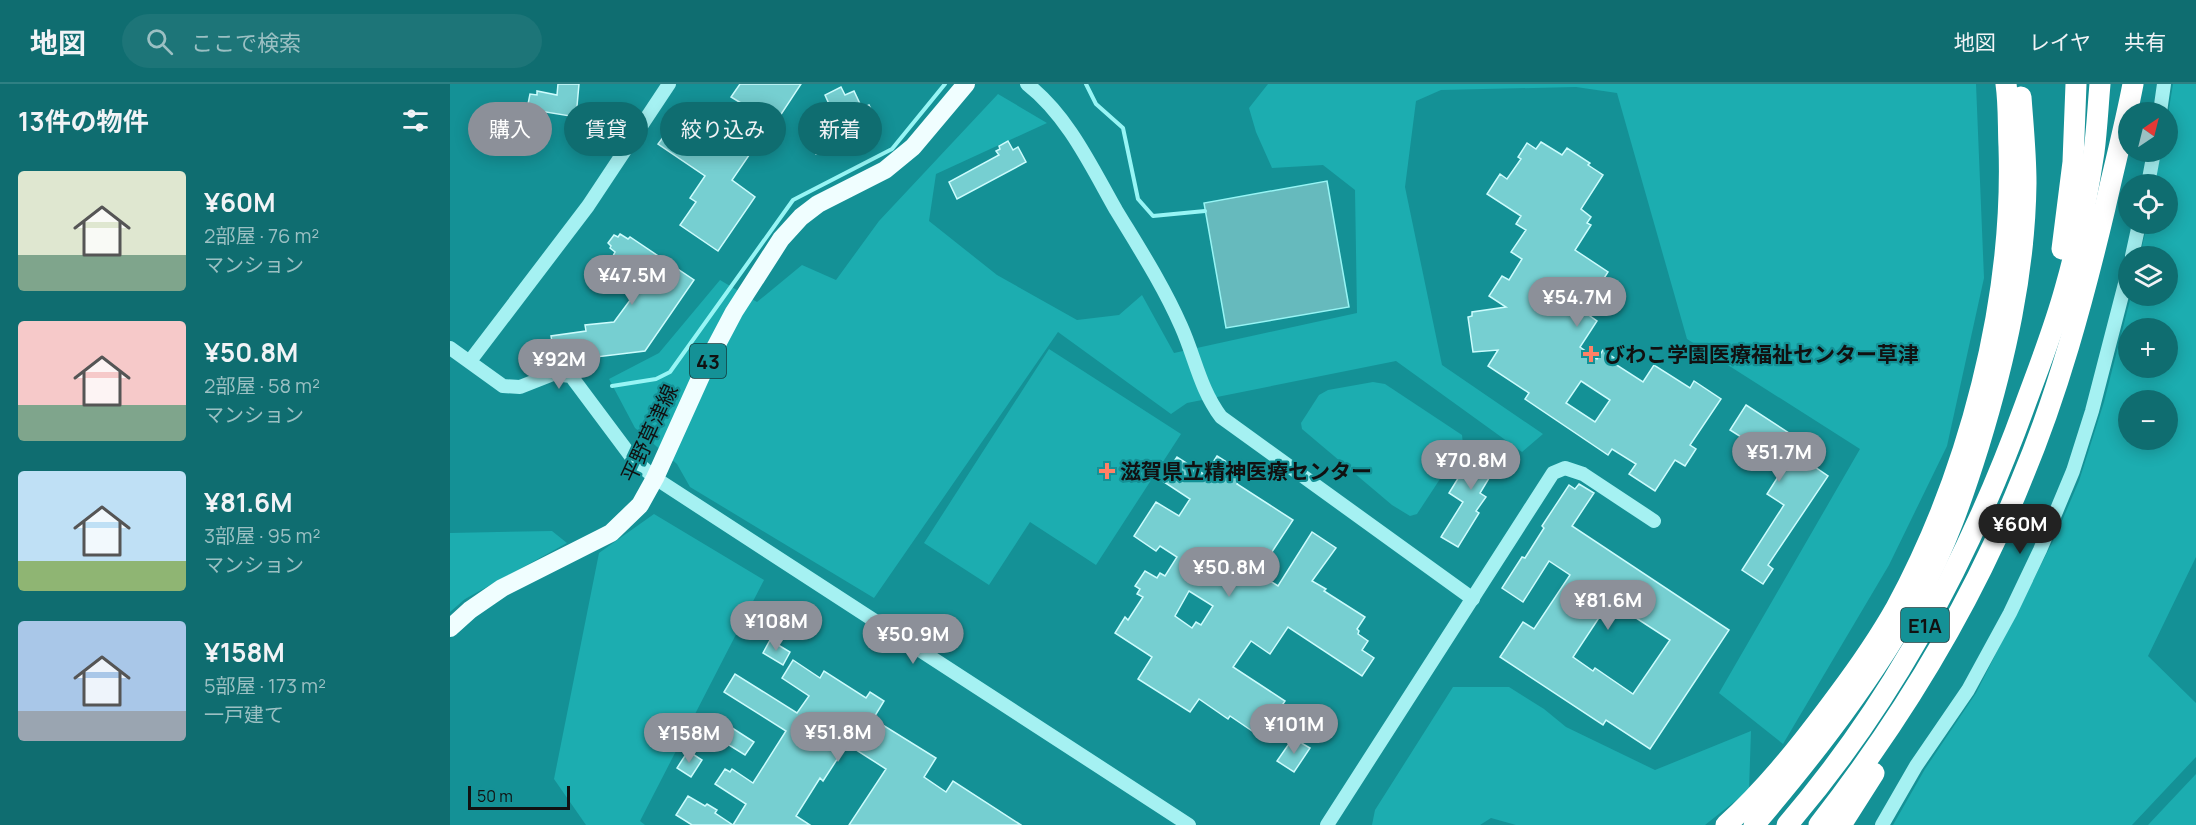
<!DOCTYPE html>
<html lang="ja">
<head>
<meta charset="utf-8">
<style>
  :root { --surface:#0f6d70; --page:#1d7578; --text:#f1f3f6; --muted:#9bc0c3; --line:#2f8083; --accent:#8c9099 }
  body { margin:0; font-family:Manrope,"Noto Sans JP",sans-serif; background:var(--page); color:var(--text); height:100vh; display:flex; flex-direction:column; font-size:22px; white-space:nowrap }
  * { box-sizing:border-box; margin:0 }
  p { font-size:20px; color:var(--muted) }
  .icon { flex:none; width:33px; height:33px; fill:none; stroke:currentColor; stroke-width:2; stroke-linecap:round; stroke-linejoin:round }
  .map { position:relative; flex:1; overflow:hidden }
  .sheet { display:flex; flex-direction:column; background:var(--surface); width:450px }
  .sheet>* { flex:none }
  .hud { position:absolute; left:18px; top:18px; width:570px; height:54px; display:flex; gap:12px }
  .needle { width:39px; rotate:35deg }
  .fabs { position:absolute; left:1668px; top:18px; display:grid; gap:12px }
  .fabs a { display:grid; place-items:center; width:60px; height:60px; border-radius:50%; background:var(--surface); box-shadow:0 3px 15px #0003; font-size:30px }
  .scale { position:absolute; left:18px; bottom:15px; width:102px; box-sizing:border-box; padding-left:6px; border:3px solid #111; border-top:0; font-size:16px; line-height:21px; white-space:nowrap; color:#111; -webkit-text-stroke:4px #149196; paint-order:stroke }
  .price { position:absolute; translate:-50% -51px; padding:0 14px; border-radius:21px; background:var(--accent); color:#fff; font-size:20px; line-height:39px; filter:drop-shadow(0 2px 3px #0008) }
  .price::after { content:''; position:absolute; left:50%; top:36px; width:18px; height:14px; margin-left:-9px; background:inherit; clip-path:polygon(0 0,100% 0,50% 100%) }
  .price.current { background:#222; color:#fff }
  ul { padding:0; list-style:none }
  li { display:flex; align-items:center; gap:18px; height:150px; padding:0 18px }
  li span { display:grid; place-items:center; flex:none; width:168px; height:120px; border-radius:6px; color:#555 }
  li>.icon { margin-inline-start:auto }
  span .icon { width:72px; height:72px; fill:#fffc; stroke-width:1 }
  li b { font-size:26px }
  h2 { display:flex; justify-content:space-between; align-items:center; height:72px; padding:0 18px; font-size:26px }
  .chip { padding:0 21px; border-radius:27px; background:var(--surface); box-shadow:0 3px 15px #0003; font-size:21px; line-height:54px }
  .chip.current { background:var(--accent); color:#fff }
  header { display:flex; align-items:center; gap:36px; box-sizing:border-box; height:84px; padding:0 30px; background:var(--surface); border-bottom:2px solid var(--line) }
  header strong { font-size:28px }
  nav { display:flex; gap:33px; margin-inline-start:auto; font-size:21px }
  .search { width:420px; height:54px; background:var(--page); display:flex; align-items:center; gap:15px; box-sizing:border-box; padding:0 21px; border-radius:33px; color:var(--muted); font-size:22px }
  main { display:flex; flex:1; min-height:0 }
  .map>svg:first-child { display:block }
  .green { fill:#1cadb0; fill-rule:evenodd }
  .water { fill:#66babd; stroke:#97f5f5; stroke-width:1.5 }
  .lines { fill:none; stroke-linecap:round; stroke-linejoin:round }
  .stream { stroke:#97f5f5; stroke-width:4 }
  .building { fill:#76cfd1; stroke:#ccfcfd; stroke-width:1.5; fill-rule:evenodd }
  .minor { stroke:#a5f1f2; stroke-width:14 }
  .major { stroke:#f0feff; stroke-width:18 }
  .highway { stroke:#fff; stroke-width:21 }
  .poi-dot { fill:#ff8166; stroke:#149196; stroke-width:2 }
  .labels { text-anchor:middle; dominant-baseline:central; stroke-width:4.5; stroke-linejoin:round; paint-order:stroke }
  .shield { fill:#149196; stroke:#123739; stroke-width:1.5 }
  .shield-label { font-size:20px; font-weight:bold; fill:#111 }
  .poi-label { font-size:21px; font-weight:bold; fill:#111; stroke:#149196; text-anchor:start }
  .street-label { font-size:21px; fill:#111; stroke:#149196 }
</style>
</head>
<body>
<header>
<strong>地図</strong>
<div class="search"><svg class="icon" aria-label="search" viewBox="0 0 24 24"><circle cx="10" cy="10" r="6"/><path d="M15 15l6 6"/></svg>ここで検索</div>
<nav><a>地図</a><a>レイヤ</a><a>共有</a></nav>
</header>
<main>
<section class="sheet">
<h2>13件の物件<svg class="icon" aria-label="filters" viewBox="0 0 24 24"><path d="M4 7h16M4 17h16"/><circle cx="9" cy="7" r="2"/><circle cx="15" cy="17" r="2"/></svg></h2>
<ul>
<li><span style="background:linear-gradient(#dfe7d0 70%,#7fa58c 0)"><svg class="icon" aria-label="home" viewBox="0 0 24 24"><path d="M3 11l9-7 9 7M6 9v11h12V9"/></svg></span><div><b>¥60M</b><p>2部屋 · 76 m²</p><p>マンション</p></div></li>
<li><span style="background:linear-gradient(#f6c9c9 70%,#7fa58c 0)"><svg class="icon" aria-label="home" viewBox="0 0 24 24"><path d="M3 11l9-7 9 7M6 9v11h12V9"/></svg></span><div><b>¥50.8M</b><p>2部屋 · 58 m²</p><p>マンション</p></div></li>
<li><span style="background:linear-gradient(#bfe0f5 75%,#8fb573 0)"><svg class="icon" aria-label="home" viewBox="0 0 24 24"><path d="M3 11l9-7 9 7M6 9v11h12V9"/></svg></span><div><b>¥81.6M</b><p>3部屋 · 95 m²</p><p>マンション</p></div></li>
<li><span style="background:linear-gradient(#a9c7e8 75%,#9aa5b1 0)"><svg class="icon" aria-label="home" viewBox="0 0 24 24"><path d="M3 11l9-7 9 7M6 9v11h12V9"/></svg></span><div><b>¥158M</b><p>5部屋 · 173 m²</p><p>一戸建て</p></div></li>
</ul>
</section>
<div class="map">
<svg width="1746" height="741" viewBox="0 0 1746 741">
  <rect width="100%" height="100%" fill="#149196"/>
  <g class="green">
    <path d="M818,0H1526L1534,194L1497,362L1439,481L1333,660L1269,609L1410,365L1237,255L1167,9L1126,3L991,6L966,17L955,103L992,281L1093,350L1072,368L946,277L737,319L721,330L608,248L424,514L240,403L227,380L185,344L159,295L209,269L270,196L307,218L352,181L386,196L429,137L548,10L597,39L486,90L479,137L547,191L627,236L669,231L692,211L724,269L907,229L905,106L873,81L822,84L806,48L799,24Z"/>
    <path d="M1723,0H1746V473L1698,572L1746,619V673L1682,741H1443L1475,685L1526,609L1606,451L1629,397L1654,318L1681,212H1718V172H1690L1697,140H1718V100H1704L1711,68H1718V31ZM1678,244H1718V284H1678ZM1678,316H1718V356H1678Z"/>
    <path d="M599,265L731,350L646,481L580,438L539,501L474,459Z"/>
    <path d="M923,298L935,300L1012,351L1013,360L967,430L960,432L942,421L852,345L851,339L869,311L878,306Z"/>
    <path d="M204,430L314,496L190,737L195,741H136L104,695L149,469Z"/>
    <path d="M102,447L117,459L15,515L0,528V449Z"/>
    <path d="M1003,603H1059L1094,625L1116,643L1205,686L1301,647L1299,706L1255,741H1066L1041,734L1030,741H922L925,726Z"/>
    <path d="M1746,690V741H1698Z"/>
  </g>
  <path class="water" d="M877,97L899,223L776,244L754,119Z"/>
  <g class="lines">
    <g class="stream">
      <path d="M636,0L646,20L673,44L688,115L703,132L755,127"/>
      <path d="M162,302L206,295L220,288L343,116L442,65L495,0"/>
    </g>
  </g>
  <g class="building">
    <path d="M108,0H129L126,33L77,25L80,10L87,11V7L107,11Z"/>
    <path d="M290,0H351L324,41L321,39L282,96L305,113L268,167L230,141L246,118L240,114L255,92L208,60L217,48L224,52L245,21L280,45L296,22L281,13Z"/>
    <path d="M391,3L395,11L404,7L412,24L419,21L426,36L421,44L366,70L359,54L374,48L372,43L381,39L377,32L383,29L375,11Z"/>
    <path d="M558,57L563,66L568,63L576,78L507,115L499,98L549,71L546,67L550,65L549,62Z"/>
    <path d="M1091,58L1112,71L1117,64L1140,79L1138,81L1153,91L1131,125L1141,133L1137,139L1141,141L1125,166L1158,188L1133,227L1147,237L1130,263L1147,275L1153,266L1167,276L1165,280L1193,298L1204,281L1240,304L1244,297L1271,315L1240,361L1246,365L1235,382L1225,376L1205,407L1179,390L1186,380L1162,365L1158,371L1075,315L1079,309L1038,282L1048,266L1023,268L1018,233L1022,232V228L1056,223L1039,212L1052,192L1059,196L1072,175L1061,168L1076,146L1066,140L1071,132L1037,110L1050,90L1057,95L1071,75L1068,73L1077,59L1086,65ZM1131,297L1160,316L1145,338L1116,319Z"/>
    <path d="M170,150L178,155L180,153L244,196L195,267L138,274V271H129V265L104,269L101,252L136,247L135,241L164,238L195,196L162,174L165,168L160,164L161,162L158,159L164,151L168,153Z"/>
    <path d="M1296,321L1359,362L1352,374L1378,392L1318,481L1323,485L1313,500L1292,486L1334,421L1317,410L1331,388L1301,371L1307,363L1280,346Z"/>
    <path d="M1031,357L1053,371L1030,409L1036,413L1026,427L1029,429L1008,463L991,453L1013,418L999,409Z"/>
    <path d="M767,372L794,389L787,400L843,436L808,489L828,502L862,448L886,464L862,497L876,505L874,507L915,533L907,545L909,547L908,550L918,557L912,566L924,574L912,592L838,543L820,570L801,557L783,583L835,617L811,653L780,632L778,635L749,615L740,628L688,595L702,573L665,549L675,533L678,536L693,513L687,510L690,505L685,502L695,487L707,494L710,489L715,492L727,473L710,462L706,467L684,452L706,418L729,432L740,415L711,396L727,373L755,391ZM739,507L763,522L751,541L746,538L742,544L725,532Z"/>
    <path d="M1129,400L1144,409L1122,442L1279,546L1200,665L1156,636L1153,641L1050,573L1073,538L1084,545L1120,491L1099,477L1073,518L1052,504L1072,473L1075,474L1094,444L1092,442L1119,401L1125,405ZM1160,517L1220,556L1183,610L1145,584L1143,587L1123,573Z"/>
    <path d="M320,556L340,568L333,581L313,569Z"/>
    <path d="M343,576L370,594L374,587L416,614L420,608L434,617L423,635L486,674L474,693L496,708L503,697L571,741H399L436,685L397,660L373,697L370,694L346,732L360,741H242L226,731L238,712L255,722L257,720L267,726L265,729L283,741L296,720L265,700L275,685L280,688L282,685L303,699L336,647L274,608L285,590L347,629L359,612L332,594Z"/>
    <path d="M262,631L304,658L295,671L253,645Z"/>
    <path d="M843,654L860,664L844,688L827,677Z"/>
    <path d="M238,667L252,676L241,693L227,684Z"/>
  </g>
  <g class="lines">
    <g class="minor">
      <path d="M577,0C618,32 641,82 666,126C689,164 713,201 731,242C745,273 750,305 771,333L1023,515"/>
      <path d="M1710,28L1714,0"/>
      <path d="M1698,100L1704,68"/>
      <path d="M1682,172L1689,140"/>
      <path d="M0,264L53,302L70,303L103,290L121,292L183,375L205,394L739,741"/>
      <path d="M20,277L138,122L219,0"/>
      <path d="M877,741L1103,389L1115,384L1133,390L1204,437"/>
      <path d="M1432,741L1466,682L1518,606L1560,529L1590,466L1623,387L1642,327L1678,188"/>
    </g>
    <path class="major" d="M0,544L20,526L52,504L161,449L190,421L205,394L256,281L284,228L331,155L351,133L368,120L435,86L463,63L516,0"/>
    <g class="highway">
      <path d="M1612,165L1623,78L1626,0"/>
      <path d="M1276,741C1319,702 1354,657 1388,611C1409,583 1429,554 1446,524C1519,389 1564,217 1559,63C1558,42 1559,21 1556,0"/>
      <path d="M1304,741C1366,668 1425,592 1470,509C1496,462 1513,412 1529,361C1555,276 1575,188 1576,99C1576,70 1573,41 1571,13"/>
      <path d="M1337,741C1443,618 1520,473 1575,321C1589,283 1604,245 1615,205C1628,160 1637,114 1644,68C1647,45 1648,22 1650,0"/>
      <path d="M1369,741C1450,637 1522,519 1571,397C1608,309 1633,217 1655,124C1664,83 1675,42 1683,0"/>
      <path d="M1391,741L1424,689"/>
    </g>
  </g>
  <g class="poi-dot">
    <path d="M1138 261h6v6h6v6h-6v6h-6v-6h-6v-6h6z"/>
    <path d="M654 378h6v6h6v6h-6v6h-6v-6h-6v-6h6z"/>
  </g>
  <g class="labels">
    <g class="shield">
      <rect x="240" y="260" width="36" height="34" rx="4.5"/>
      <rect x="1451" y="524" width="48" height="34" rx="4.5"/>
    </g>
    <g class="shield-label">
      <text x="258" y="277">43</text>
      <text x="1475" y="541">E1A</text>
    </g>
    <g class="poi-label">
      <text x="1154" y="270">びわこ学園医療福祉センター草津</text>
      <text x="670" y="387">滋賀県立精神医療センター</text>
    </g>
    <g class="street-label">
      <text transform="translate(199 349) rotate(-65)">平野草津線</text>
    </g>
  </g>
</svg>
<div class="fabs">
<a><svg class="needle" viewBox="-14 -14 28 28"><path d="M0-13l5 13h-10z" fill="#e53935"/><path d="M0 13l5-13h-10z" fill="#9bc0c3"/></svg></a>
<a><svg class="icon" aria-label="locate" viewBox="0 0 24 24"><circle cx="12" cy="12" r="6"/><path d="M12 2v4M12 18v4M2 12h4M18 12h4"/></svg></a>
<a><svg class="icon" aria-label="layers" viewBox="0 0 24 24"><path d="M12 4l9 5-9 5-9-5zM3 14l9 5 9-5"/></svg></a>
<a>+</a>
<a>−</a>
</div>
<div class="scale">50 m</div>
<b class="price" style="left:182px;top:222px">¥47.5M</b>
<b class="price" style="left:1127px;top:244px">¥54.7M</b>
<b class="price" style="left:109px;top:306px">¥92M</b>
<b class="price" style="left:1329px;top:399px">¥51.7M</b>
<b class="price" style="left:1021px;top:407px">¥70.8M</b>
<b class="price current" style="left:1570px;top:471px">¥60M</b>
<b class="price" style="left:779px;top:514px">¥50.8M</b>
<b class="price" style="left:1158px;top:547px">¥81.6M</b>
<b class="price" style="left:326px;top:568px">¥108M</b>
<b class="price" style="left:463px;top:581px">¥50.9M</b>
<b class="price" style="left:844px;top:671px">¥101M</b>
<b class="price" style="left:388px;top:679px">¥51.8M</b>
<b class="price" style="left:239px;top:680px">¥158M</b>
<div class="hud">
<a class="chip current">購入</a>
<a class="chip">賃貸</a>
<a class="chip">絞り込み</a>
<a class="chip">新着</a>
</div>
</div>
</main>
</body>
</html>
